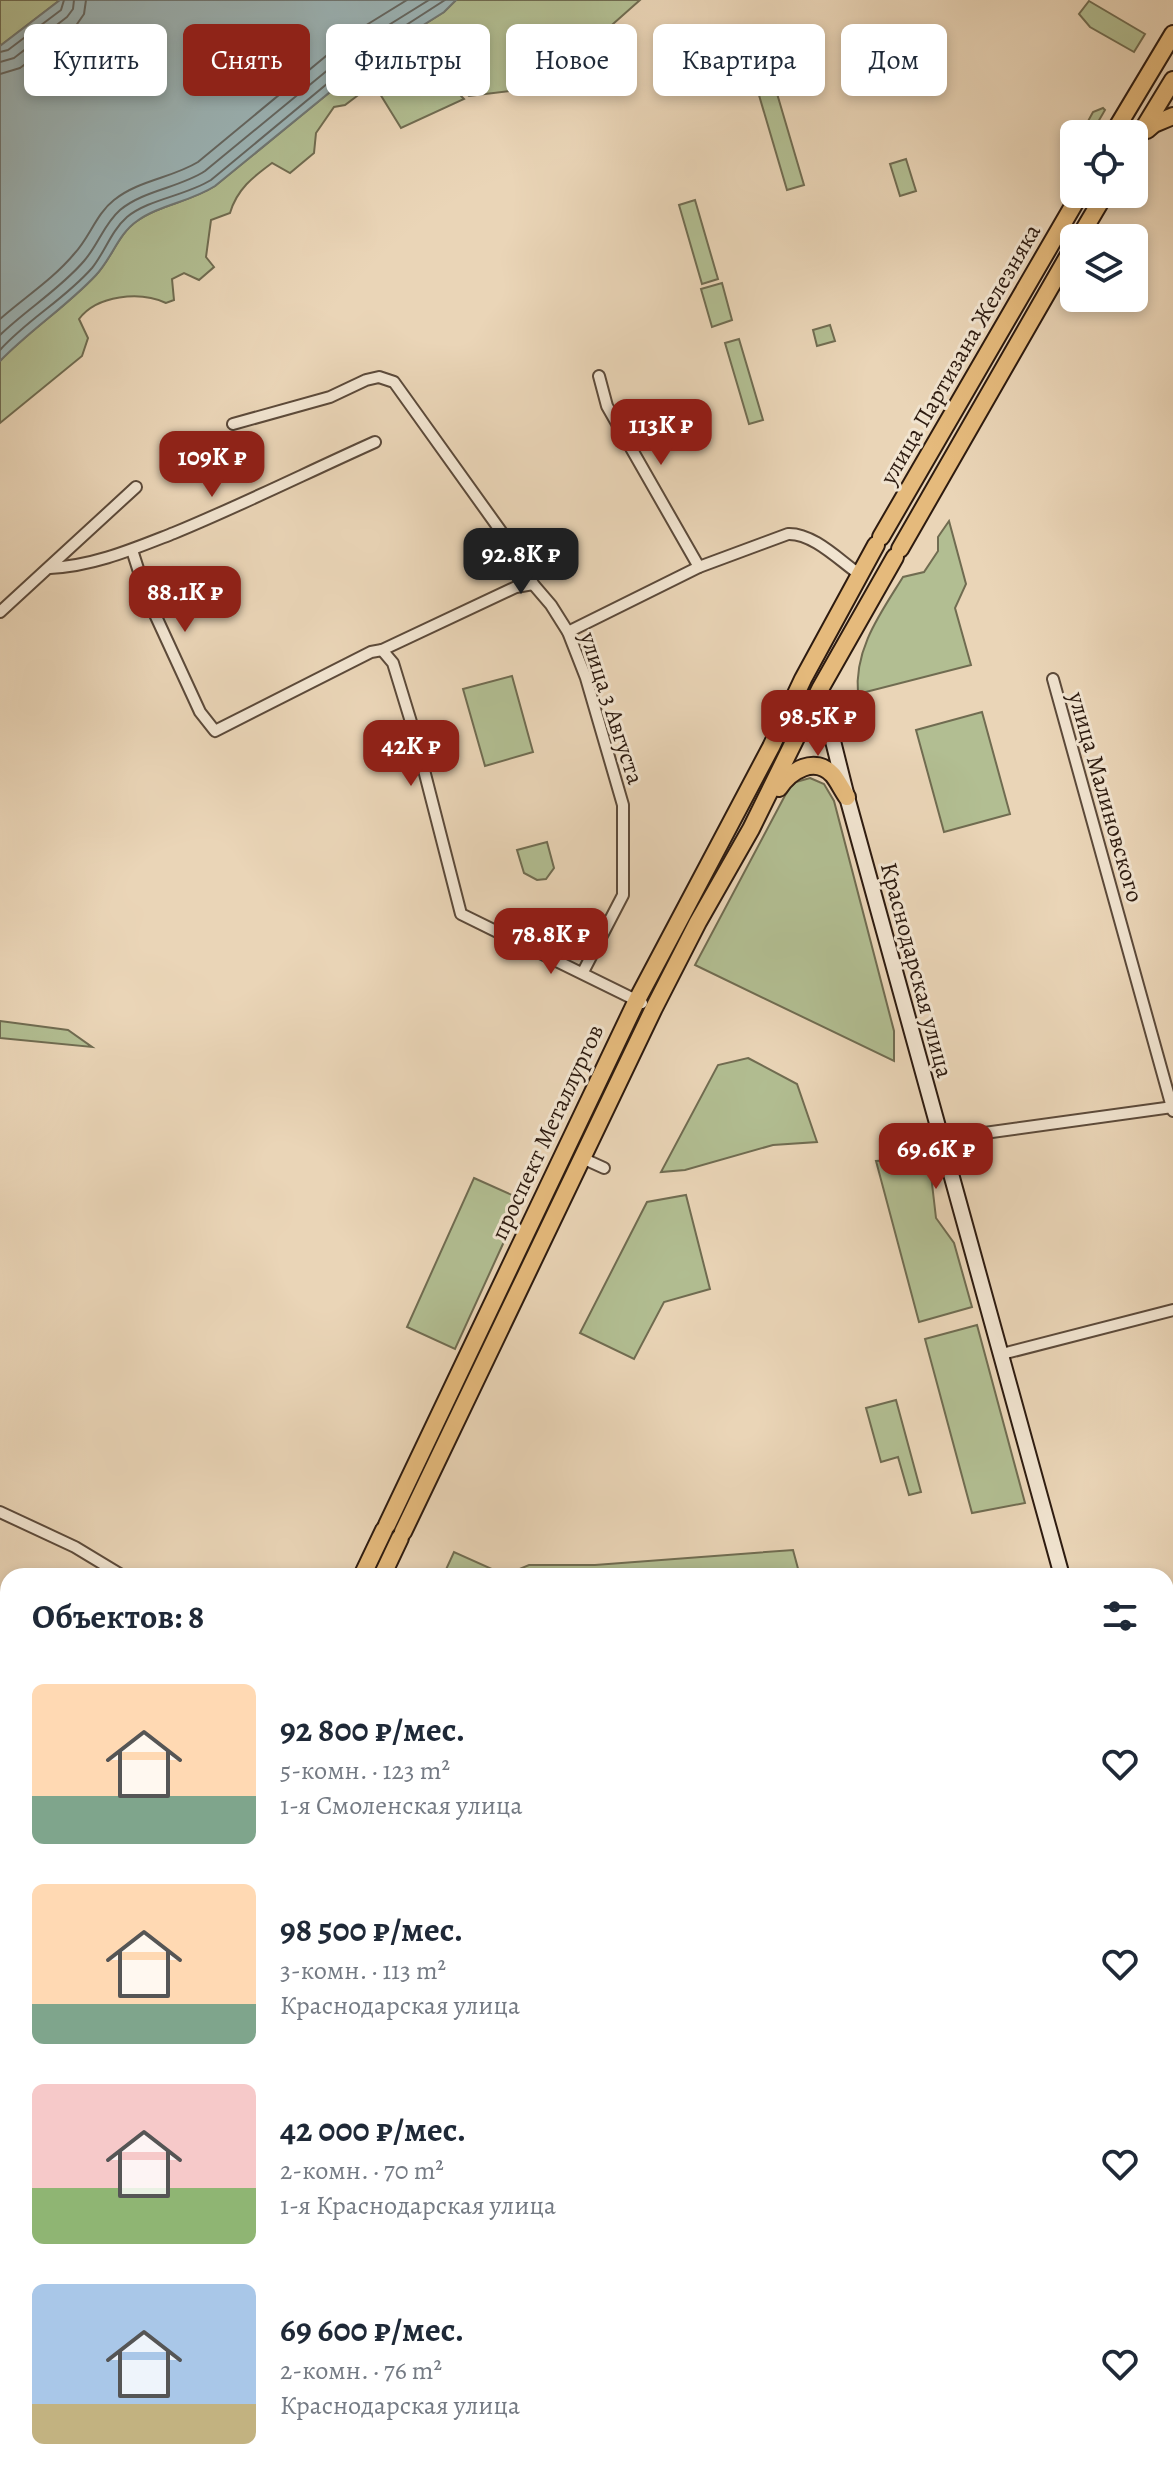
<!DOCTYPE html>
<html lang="ru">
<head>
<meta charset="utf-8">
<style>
  :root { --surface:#fff; --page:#f2f2f3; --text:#1f2937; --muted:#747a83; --accent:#8f2418 }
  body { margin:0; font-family:Alegreya,serif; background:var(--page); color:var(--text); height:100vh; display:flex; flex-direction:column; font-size:30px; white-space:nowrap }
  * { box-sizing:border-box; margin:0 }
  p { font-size:26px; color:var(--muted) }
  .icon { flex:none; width:44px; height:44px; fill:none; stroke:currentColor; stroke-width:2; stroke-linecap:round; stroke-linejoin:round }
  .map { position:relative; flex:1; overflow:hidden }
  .panel { position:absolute; left:0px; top:1568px; width:1174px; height:912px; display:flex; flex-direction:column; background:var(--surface); border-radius:24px 24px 0 0; box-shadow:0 4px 12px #0003 }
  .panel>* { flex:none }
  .top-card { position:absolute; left:24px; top:24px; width:1126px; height:72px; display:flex; gap:16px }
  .tools { position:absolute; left:1060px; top:120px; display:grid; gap:16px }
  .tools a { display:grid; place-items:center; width:88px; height:88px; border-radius:12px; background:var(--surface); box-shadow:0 4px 12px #0003; font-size:40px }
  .price { position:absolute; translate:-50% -68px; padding:0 18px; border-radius:16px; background:var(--accent); color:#fff; font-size:26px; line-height:52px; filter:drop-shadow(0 2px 4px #0008) }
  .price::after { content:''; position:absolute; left:50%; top:48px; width:24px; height:18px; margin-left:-12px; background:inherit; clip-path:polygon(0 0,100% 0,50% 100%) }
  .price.selected { background:#222; color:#fff }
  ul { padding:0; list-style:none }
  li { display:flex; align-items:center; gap:24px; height:200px; padding:0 32px }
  li span { display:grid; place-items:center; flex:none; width:224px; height:160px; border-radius:12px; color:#555 }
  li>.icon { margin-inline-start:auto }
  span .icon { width:96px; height:96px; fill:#fffc; stroke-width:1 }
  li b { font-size:34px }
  h2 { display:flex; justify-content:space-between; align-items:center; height:96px; padding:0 32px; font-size:34px }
  .chip { padding:0 28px; border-radius:12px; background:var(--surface); box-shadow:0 4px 12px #0003; font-size:28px; line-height:72px }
  .chip.selected { background:var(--accent); color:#fff }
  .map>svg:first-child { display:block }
  .green { fill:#b2be92; stroke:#706c51; stroke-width:2 }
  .water { fill:#9cb6b9; stroke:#707875; stroke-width:2 }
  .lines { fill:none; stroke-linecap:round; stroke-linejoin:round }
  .shore { stroke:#646864; stroke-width:2 }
  .street-casing { stroke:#5c4a3a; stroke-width:14 }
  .secondary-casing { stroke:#2d1b10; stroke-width:18 }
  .primary-casing { stroke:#2d1b10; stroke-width:20 }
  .street { stroke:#f1e4d0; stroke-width:10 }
  .secondary { stroke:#f1e4d0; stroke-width:14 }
  .primary { stroke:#e5ba7c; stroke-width:16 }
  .labels { text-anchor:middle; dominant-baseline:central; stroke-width:6; stroke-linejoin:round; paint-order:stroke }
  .street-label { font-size:24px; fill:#2d1b10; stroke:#f1e4d0 }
</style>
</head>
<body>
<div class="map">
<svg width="1173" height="2480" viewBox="0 0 1173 2480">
  <rect width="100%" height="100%" fill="#ead5b7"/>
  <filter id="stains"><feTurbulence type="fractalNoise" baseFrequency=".0025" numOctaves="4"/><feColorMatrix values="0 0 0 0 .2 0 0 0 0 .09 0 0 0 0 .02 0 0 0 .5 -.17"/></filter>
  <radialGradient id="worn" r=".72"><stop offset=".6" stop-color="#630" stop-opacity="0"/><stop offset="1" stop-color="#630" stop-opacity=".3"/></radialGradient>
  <g class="green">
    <path d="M0,0H60L0,46Z"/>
    <path d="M456,0H640L542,87L469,96L438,72L464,99L401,128L380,94L361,93L345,105L334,107L316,133L314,153L290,173L272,163C253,177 237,189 230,213L211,220L206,257L214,267L199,280L184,273L172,279L174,300L166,303C140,291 97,295 79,319L88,338L82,356L0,423V361C30,330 67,306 96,275C112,258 118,234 137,221C159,205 190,202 215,186L374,56L444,12Z"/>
    <path d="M1089,1L1145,34L1134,52L1090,27L1079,14Z"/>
    <path d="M773,80L804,185L787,190L756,85Z"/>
    <path d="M1103,108L1105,110L1091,134H1081L1093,112Z"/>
    <path d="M906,159L916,191L900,196L890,164Z"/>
    <path d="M695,200L718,279L702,284L679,205Z"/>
    <path d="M722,283L732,320L712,327L701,289Z"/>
    <path d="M830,325L835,341L817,346L813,330Z"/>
    <path d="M739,339L763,420L749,424L725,343Z"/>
    <path d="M645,402L657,443L641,448L623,408Z"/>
    <path d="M949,521L966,584L955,608L971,665L858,694C854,649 880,614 903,577L924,572L938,551V537Z"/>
    <path d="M512,676L533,752L485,766L463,689Z"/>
    <path d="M982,712L1010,814L944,832L916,730Z"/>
    <path d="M810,778L824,784L834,801L894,1031V1061L695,965L789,788L796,782Z"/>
    <path d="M547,842L554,868L546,879L537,880L524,873L517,850Z"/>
    <path d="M0,1021L68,1030L92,1047L0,1038Z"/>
    <path d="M748,1058L797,1084L817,1142L773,1145L685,1170L661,1172L718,1065Z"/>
    <path d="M929,1158L936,1218L954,1243L972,1307L919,1322L876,1161Z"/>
    <path d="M474,1178L523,1200L455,1349L407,1327Z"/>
    <path d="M686,1195L710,1289L664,1302L634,1359L580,1333L647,1202Z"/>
    <path d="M977,1325L1025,1503L972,1513L925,1339Z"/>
    <path d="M896,1400L921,1492L909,1495L898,1457L881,1462L866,1408Z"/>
    <path d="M793,1550L800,1576H443L454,1552L505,1575L529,1565H595Z"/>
    <path d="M1166,2016L1173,2041V2098L1166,2100Z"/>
    <path d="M1166,2147L1173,2172V2300L1166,2302V2273L1171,2271L1166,2252Z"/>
    <path d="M50,2472H110L127,2480H46Z"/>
    <path d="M125,2472H167L163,2480H141Z"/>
  </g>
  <path class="water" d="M60,0H456L444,12L374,56L215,186C190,202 159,205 137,221C118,234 112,258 96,275C67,306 30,330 0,361V46Z"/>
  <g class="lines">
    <g class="shore">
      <path d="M0,52L8,50L61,10L64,0"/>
      <path d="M0,62L14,58L67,17L73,9L74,0"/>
      <path d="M0,74L20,68L75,27L84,14L86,0"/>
      <path d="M0,319C25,297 53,279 74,254C90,237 96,214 114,200C139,180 172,178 198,162L355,32L407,0"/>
      <path d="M0,335C27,309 60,289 84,261C98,245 104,224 120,210C144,190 179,188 205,171L363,41L429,0"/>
      <path d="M0,350C28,319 65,299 92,268C105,252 111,231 127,217C149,199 185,196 211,180L369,49L445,0"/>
    </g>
    <defs>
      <g id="street">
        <path d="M599,376L607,406L699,567"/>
        <path d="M233,424L330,397L366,380L379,377L394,382L523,562L533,584L551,605L568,632L586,678L623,805V895L583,972"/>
        <path d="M132,550L147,597L200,712L215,731L371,652L382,650L516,587L533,584"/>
        <path d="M50,568C94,566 133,549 174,533C242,505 308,472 375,442"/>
        <path d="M0,612L136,487"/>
        <path d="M568,632L699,567L788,534C813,533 839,560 859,574"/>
        <path d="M382,650L393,663L415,735L461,914L642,1003"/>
        <path d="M1053,679L1173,1111"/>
        <path d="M941,1139L1173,1107"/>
        <path d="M582,1158L604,1168"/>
        <path d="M1002,1354L1173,1310"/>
        <path d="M0,1512L75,1547L123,1576"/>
        <path d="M1166,1737L1173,1735"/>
        <path d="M1166,2321L1173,2320"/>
        <path d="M521,2472L538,2480"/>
      </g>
      <g id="secondary">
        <path d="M820,689L847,797L1062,1576"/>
        <path d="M1166,1953L1173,1979"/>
      </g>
      <g id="primary">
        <path d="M1147,130L1154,124L1173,116"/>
        <path d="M1113,134L1173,34"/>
        <path d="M1134,144L1173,80"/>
        <path d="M1079,238L1105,194"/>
        <path d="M881,537L1080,194"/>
        <path d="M900,549L1074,246"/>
        <path d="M779,788C790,771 815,755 833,775C838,781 842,790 847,797"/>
        <path d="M387,1525L637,1000L771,747L803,679L876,545"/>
        <path d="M403,1532L654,1008L698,922L751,829L820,689L895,557"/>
        <path d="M362,1576L384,1530"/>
        <path d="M382,1576L400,1538"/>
        <path d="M0,2321L8,2304"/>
        <path d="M0,2364L8,2348"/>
      </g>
    </defs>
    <use href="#street" class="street-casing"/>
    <use href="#secondary" class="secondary-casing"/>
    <use href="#primary" class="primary-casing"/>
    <use href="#street" class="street"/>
    <use href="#secondary" class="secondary"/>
    <use href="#primary" class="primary"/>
  </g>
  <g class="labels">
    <g class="street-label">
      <text transform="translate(960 354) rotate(-60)">улица Партизана Железняка</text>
      <text transform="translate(612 708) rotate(72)">улица 3 Августа</text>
      <text transform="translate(1106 797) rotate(74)">улица Малиновского</text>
      <text transform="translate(917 970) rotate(75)">Краснодарская улица</text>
      <text transform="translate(547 1132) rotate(-65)">проспект Металлургов</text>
    </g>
  </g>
  <rect width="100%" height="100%" filter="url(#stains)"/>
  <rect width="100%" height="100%" fill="url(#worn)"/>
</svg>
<div class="tools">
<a><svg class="icon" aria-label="locate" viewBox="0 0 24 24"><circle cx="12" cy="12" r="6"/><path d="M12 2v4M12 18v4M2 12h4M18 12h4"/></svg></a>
<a><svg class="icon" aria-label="layers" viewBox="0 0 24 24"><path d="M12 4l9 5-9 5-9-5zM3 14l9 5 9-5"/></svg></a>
</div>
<b class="price" style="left:661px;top:467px">113K ₽</b>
<b class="price" style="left:212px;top:499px">109K ₽</b>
<b class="price selected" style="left:521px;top:596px">92.8K ₽</b>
<b class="price" style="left:185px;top:634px">88.1K ₽</b>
<b class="price" style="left:818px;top:758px">98.5K ₽</b>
<b class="price" style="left:411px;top:788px">42K ₽</b>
<b class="price" style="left:551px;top:976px">78.8K ₽</b>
<b class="price" style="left:936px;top:1191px">69.6K ₽</b>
<div class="top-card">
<a class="chip">Купить</a>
<a class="chip selected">Снять</a>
<a class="chip">Фильтры</a>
<a class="chip">Новое</a>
<a class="chip">Квартира</a>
<a class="chip">Дом</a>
</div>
<section class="panel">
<h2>Объектов: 8<svg class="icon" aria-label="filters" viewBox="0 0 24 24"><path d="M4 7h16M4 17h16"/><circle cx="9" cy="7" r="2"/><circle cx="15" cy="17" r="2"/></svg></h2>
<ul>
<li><span style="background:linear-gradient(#ffd9b3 70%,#7fa58c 0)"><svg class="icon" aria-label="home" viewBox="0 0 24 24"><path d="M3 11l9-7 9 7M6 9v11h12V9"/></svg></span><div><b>92 800 ₽/мес.</b><p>5-комн. · 123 m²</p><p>1-я Смоленская улица</p></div><svg class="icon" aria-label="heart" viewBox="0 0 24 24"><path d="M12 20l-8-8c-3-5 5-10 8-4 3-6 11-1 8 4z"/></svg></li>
<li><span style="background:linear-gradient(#ffd9b3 75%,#7fa58c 0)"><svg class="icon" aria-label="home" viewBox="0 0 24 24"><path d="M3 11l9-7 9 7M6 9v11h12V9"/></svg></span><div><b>98 500 ₽/мес.</b><p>3-комн. · 113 m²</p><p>Краснодарская улица</p></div><svg class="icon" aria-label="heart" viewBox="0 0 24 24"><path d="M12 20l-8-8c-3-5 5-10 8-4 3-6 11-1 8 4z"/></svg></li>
<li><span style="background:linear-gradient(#f6c9c9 65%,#8fb573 0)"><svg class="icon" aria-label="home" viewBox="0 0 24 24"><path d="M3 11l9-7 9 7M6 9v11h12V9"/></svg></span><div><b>42 000 ₽/мес.</b><p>2-комн. · 70 m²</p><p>1-я Краснодарская улица</p></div><svg class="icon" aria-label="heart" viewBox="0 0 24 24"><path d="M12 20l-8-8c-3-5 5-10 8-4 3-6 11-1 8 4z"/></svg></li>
<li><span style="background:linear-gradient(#a9c7e8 75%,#c2b280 0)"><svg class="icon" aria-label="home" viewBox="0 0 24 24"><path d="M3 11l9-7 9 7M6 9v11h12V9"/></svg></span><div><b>69 600 ₽/мес.</b><p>2-комн. · 76 m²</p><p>Краснодарская улица</p></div><svg class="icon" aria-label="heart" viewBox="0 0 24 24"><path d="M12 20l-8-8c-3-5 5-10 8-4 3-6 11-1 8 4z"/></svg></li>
</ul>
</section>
</div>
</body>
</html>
